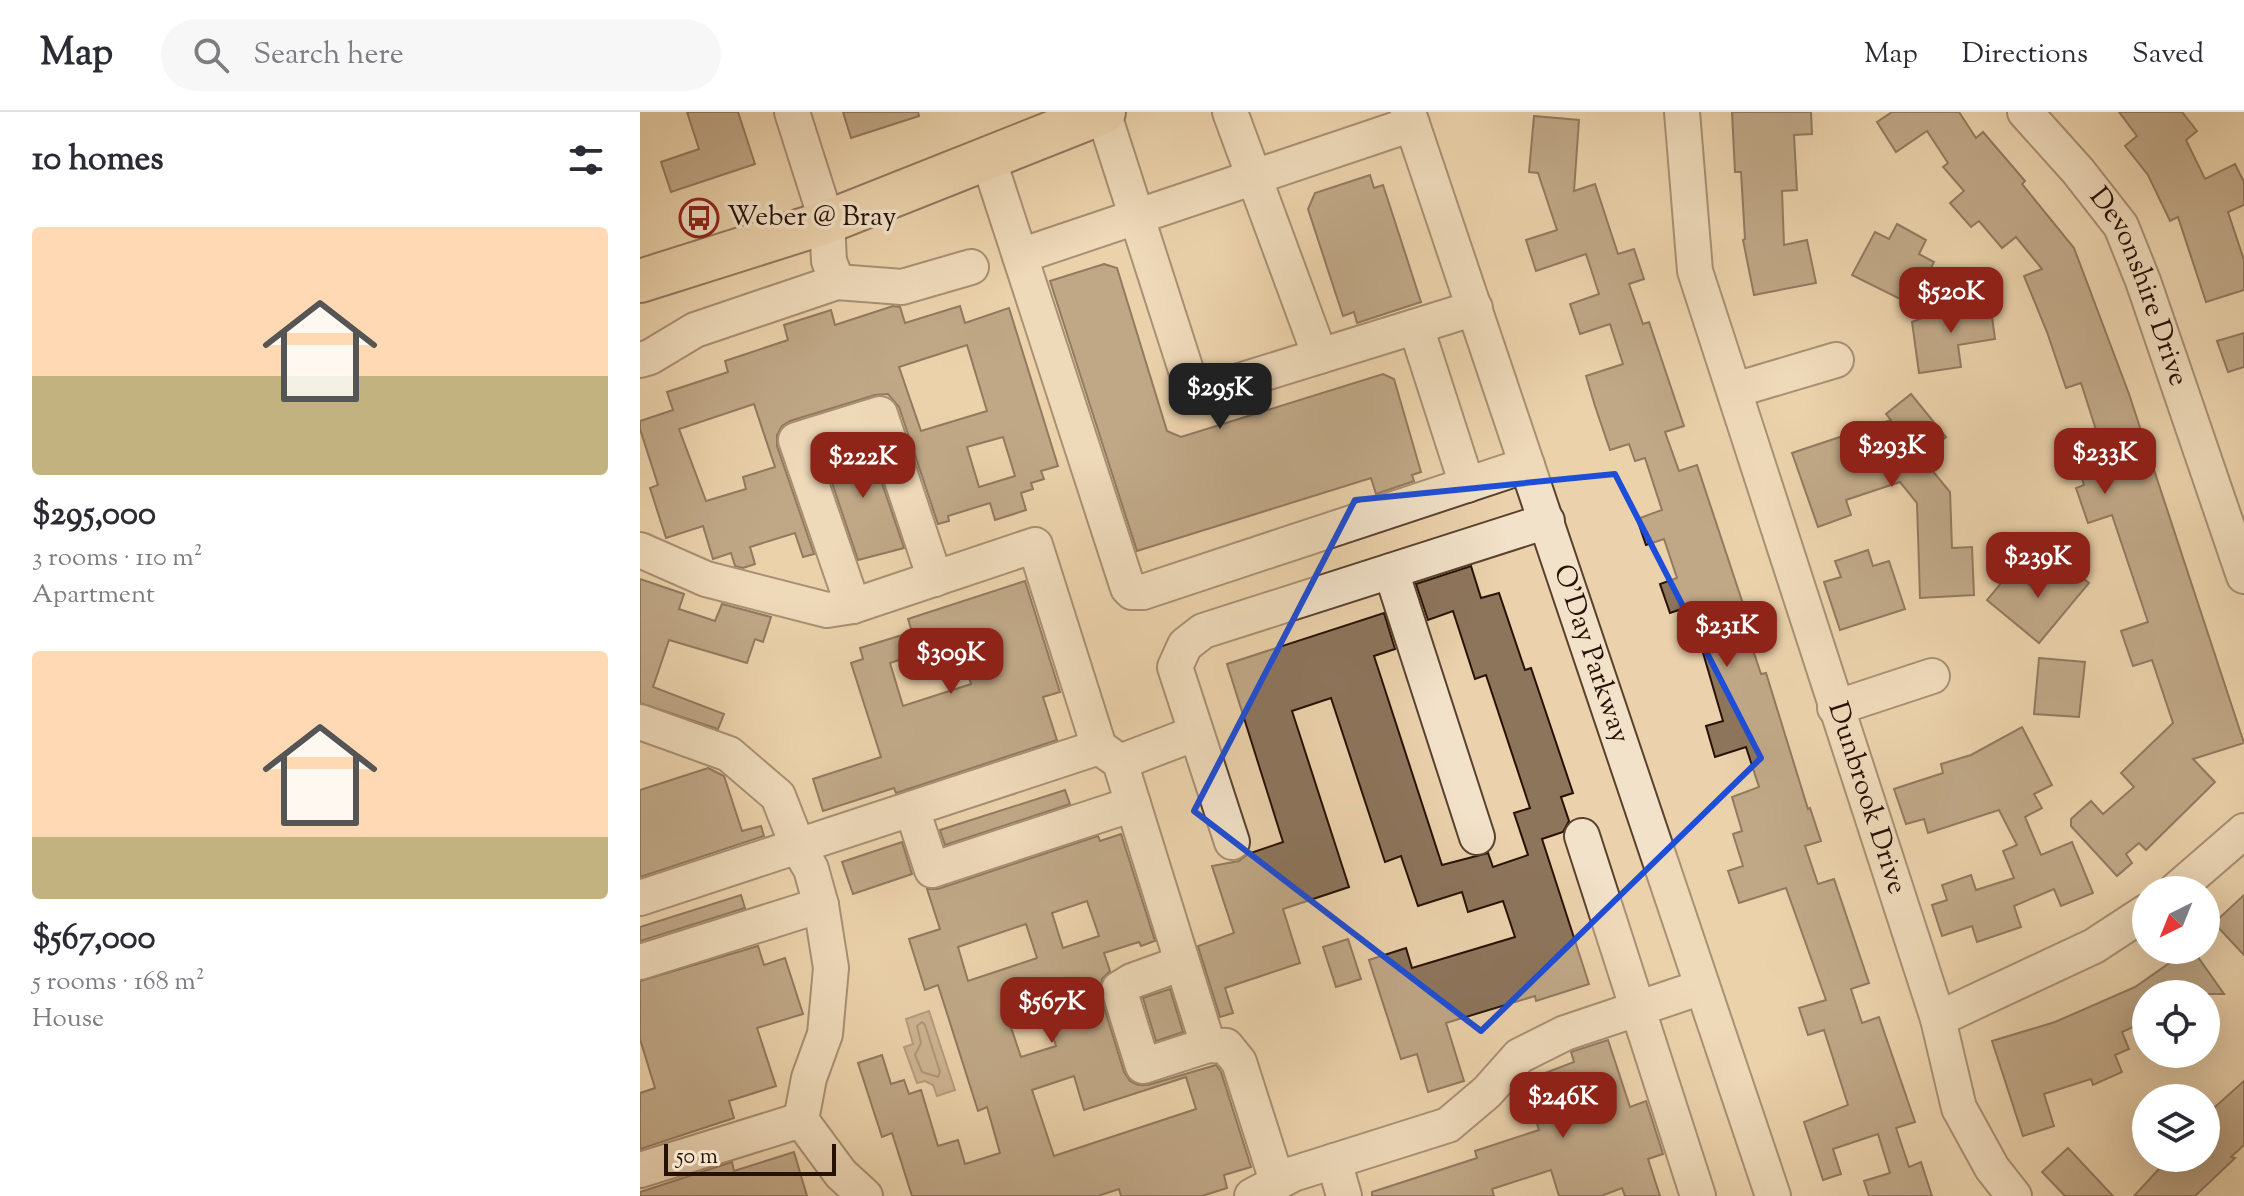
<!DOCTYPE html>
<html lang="en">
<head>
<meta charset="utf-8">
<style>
  :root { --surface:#fff; --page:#f7f7f7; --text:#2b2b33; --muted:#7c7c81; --line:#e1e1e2; --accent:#8f2418 }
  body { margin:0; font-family:"Sorts Mill Goudy",serif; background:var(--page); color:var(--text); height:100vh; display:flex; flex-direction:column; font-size:30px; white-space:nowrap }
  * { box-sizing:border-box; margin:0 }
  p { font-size:26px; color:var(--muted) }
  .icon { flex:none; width:44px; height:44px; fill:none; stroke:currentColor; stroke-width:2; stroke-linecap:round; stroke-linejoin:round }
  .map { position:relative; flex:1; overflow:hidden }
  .side { display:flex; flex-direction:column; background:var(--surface); width:640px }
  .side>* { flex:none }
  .needle { width:52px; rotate:223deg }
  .tools { position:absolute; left:1492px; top:764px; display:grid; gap:16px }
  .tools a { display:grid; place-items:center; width:88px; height:88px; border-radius:50%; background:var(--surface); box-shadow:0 8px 32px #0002; font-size:40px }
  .scale { position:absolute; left:24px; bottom:20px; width:172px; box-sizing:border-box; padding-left:8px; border:4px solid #271105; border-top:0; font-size:22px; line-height:28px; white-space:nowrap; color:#271105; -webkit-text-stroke:6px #f2e2c9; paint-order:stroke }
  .price { position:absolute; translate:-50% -68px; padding:0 18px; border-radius:16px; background:var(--accent); color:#fff; font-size:26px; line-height:52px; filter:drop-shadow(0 2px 4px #0008) }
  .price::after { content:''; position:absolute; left:50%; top:48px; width:24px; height:18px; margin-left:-12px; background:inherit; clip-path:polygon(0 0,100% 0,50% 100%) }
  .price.active { background:#222; color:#fff }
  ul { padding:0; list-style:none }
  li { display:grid; align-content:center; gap:16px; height:424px; padding:0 32px }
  li span { display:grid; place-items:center; height:248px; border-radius:8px; color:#555 }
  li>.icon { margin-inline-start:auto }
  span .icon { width:144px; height:144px; fill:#fffc; stroke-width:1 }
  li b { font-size:34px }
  h2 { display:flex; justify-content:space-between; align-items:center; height:96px; padding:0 32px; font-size:34px }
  header { display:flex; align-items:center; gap:48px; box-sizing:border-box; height:112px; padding:0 40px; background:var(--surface); border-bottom:2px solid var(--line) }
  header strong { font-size:38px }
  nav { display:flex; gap:44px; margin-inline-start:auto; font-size:28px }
  .search { width:560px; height:72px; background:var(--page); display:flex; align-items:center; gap:20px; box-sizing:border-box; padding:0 28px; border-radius:44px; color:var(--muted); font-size:30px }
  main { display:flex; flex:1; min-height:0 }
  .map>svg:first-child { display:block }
  .water { fill:#a89073; stroke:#745d47; stroke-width:2 }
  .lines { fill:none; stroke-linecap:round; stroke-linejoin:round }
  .shore { stroke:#68503c; stroke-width:2 }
  .building { fill:#8d755c; stroke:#271105; stroke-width:2; fill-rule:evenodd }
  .minor-casing { stroke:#58412f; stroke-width:38 }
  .major-casing { stroke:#271105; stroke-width:46 }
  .minor { stroke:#f2e2c9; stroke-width:34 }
  .major { stroke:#ebd2ac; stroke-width:42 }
  .marked { fill:none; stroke:#1d4ed8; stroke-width:6; stroke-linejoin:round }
  .labels { text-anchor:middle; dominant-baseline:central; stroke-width:7; stroke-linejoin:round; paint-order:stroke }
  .poi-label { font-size:28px; fill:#271105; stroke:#f2e2c9; text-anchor:start }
  .street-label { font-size:28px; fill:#271105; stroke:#f2e2c9 }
</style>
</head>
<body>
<header>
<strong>Map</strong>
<div class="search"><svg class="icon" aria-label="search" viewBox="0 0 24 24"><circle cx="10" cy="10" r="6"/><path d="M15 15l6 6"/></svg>Search here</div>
<nav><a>Map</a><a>Directions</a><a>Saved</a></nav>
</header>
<main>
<section class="side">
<h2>10 homes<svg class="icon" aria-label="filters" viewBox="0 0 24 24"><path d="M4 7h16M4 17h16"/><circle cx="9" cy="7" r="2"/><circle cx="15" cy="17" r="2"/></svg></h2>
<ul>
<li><span style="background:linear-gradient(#ffd9b3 60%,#c2b280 0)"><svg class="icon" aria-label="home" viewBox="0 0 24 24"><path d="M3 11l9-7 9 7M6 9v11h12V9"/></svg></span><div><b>$295,000</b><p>3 rooms · 110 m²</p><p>Apartment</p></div></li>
<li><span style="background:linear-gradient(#ffd9b3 75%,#c2b280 0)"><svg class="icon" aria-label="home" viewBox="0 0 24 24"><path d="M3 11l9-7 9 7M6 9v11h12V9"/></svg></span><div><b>$567,000</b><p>5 rooms · 168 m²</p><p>House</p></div></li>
</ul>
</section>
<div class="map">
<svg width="1604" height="1084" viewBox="0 0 1604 1084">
  <rect width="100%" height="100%" fill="#ebd2ac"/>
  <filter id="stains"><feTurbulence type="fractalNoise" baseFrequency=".0025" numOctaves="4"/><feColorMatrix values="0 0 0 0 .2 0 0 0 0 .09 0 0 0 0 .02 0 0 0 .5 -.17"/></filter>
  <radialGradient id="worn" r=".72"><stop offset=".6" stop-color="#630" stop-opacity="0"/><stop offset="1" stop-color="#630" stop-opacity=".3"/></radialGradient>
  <path class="water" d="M289,899L315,978L297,984L293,973L285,969L277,971L264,935L273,932L266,907Z"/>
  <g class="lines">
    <path class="shore" d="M282,910L285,913L300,960L298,965L282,960L275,943L281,931L277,914Z"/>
  </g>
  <g class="building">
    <path d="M47,0H98L115,52L31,80L21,50L59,37Z"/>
    <path d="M203,0H278L279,4L211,26Z"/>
    <path d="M1092,0H1171L1172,22L1154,23L1157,78L1142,79L1144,133L1167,128L1176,171L1114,183L1103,128L1105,127L1101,60H1095Z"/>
    <path d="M1252,0H1319L1336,26L1343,20L1385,69L1382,72L1434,136L1489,282L1604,631L1553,647L1575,670L1506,738L1499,731L1486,742L1492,751L1477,764L1431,714V707L1451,689L1463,702L1494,675L1481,661L1533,611L1512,548L1493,554L1481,519L1508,510L1472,403L1448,411L1436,376L1444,373L1430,330L1457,321L1441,271L1426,276L1407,220L1384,164L1402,157L1376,125L1362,136L1339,109L1331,115L1310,91L1324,79L1303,55L1308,51L1287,19L1256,40L1237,10Z"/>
    <path d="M1479,0H1542L1557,19L1546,28L1565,67L1595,52L1604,70V93L1588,100L1604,148V178L1566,190L1538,105L1530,109L1508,63L1485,34L1497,24Z"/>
    <path d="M894,4L939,8L934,79L955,72L978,142L994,137L1004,167L989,172L1003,212L1009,210L1044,314L1025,320L1039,359L1057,353L1108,507L1103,508L1121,562L1126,561L1168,697L1170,696L1181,729L1165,734L1178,772L1194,767L1229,871L1211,877L1222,911L1239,905L1275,1010L1256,1016L1269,1055L1281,1050L1292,1084H1229L1224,1069L1250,1061L1238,1022L1193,1037L1201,1062L1183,1068L1164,1010L1208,993L1184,918L1168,923L1159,896L1186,888L1146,776L1099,791L1088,759L1103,754L1093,722L1102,719L1092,685L1119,675L1106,635L1075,645L1066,614L1083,609L1061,534L1048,495L1030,501L1020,472L1037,466L1024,427L1006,433L997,407L1022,398L1005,346L995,349L989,332L970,338L955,294L946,264L983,252L970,212L940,222L930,192L959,182L946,142L896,159L886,128L917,118L898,61L889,60Z"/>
    <path d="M730,63L734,76L743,73L781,190L717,211L714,200L703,204L668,97L675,81Z"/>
    <path d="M1257,112L1286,128L1279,142L1294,150L1272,193L1212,163L1235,120L1249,127Z"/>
    <path d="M464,152L477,156L527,319L541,325L743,262L754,267L781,360L772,363L774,369L736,382L731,366L497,439L410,169Z"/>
    <path d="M1350,190L1355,227L1318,233L1321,255L1279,261L1272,210L1305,197Z"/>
    <path d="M253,194L260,195L265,211L320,194L325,211L369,196L418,354L401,359L404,367L391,371L393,377L381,381L386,398L355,408L350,391L308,404L309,409L298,412L259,295L248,282L235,283L150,309L142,314L137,323V334L174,442L163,445L155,421L110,435L115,452L103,456L95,454L91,441L73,447L63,414L26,426L10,376L18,373L0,317V309L33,298L27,280L88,260L85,249L148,228L144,213L191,198L195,213ZM327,233L347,299L281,319L259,255ZM114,292L135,355L103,365L106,377L66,389L39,317ZM363,325L375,364L339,375L327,335Z"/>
    <path d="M1604,221V255L1588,260L1577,229Z"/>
    <path d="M1271,282L1306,325L1281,345L1310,380L1312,436L1332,435L1334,483L1280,486L1277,391L1260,370L1206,388L1211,403L1178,415L1152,341L1251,308L1246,302Z"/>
    <path d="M227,327L264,436L218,448L182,341Z"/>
    <path d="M1228,438L1233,454L1249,449L1265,497L1200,518L1184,470L1201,465L1195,449Z"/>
    <path d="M1422,450L1449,471L1399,531L1347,488L1372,458L1398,480Z"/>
    <path d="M831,454L841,486L859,481L885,558L891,556L933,681L921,685L929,709L923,720L902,727L949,872L896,889L895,884L806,911L824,969L788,980L777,942L761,947L729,848L766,836L772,856L875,825L863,789L828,800L822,780L778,794L761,744L745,750L691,586L652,599L709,775L643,797L660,851L585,876L593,901L580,905L558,834L594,821L572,754L599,749L608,742L643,730L587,552L744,501L755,537L734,544L802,753L848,741L853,755L888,743L874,701L890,696L846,563L835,567L813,499L788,508L776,472Z"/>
    <path d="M0,467L44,482L39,497L75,509L82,492L131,505L123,530L115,527L107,551L29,528L13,575L84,602L78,617L0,591Z"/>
    <path d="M385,469L420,580L403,585L417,628L256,681L254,676L183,699L173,667L241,645L211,551L223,547L220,536L272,520L268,507ZM317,529L331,572L263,594L250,551Z"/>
    <path d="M1399,546L1445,550L1439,605L1394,602Z"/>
    <path d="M1382,615L1412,673L1394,682L1402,696L1385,705L1401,743L1432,730L1453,781L1421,794L1414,777L1374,794L1381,815L1337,830L1332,814L1302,824L1292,793L1307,788L1302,773L1331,763L1336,778L1374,766L1363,739L1377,733L1359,698L1288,721L1284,707L1266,712L1254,677L1303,661L1301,652L1331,643Z"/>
    <path d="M68,656L84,664L102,719L121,714L124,724L0,765V678Z"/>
    <path d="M425,678L430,692L305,733L300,718Z"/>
    <path d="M481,722L515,829L501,834L499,830L464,841L470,859L462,867L460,882L484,960L490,969L498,973H508L576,953L581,960L611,1055L584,1063L587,1076L562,1084H481L479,1077L458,1084H272L252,1021L242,1025L218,951L242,943L251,972L264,968L269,982L281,978L298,1034L318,1028L325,1052L360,1041L347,995L338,999L298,873L285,878L269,827L300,817L287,777H298L458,724L460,729ZM447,789L459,824L423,836L412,801ZM386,812L397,846L328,869L318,835ZM400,883L416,934L381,945L364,895ZM434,964L444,998L546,965L556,997L414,1044L392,978Z"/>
    <path d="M262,730L272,762L213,782L202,750Z"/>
    <path d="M101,783L105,796L0,829V815Z"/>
    <path d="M1604,783V843L1574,811Z"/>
    <path d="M708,827L721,867L696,875L683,835Z"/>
    <path d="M118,834L124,853L145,846L163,902L117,916L136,974L89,989L94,1006L0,1037V981L15,976L0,927V869Z"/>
    <path d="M1548,838H1553L1584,882H1506V909L1482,920L1489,937L1475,943L1482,960L1453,973L1451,967L1404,982L1414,1014L1383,1024L1352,929L1415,910L1495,875Z"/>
    <path d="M530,877L543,920L516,929L503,886Z"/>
    <path d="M968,928L990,995L1006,989L1023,1042L1008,1047L1020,1084H985L982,1076L961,1084H919L911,1058L852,1077L854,1084H732V1080L837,1046L835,1039L899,1018L884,969L934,950L931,940Z"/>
    <path d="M1604,969V1033L1591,1045L1595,1046L1555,1084H1494L1529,1046H1566V1003Z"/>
    <path d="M1428,1036L1473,1084H1425L1402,1060Z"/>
    <path d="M154,1040L167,1084H0V1080L92,1050L94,1059Z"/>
  </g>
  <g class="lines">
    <defs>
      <g id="minor">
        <path d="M152,0L187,110L189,149L197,170"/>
        <path d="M463,0L554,283L835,196"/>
        <path d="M590,0L680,244"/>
        <path id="s1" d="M768,0L1133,1084"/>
        <path id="s2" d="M1042,0L1055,159L1298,907L1319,996L1352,1056L1374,1084"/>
        <path id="s3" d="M1385,0L1438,59L1481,114L1503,169L1604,464"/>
        <path d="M348,46L488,476L492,480H503L887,353"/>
        <path d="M380,144L772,12"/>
        <path d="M776,215L827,373"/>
        <path d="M0,248L10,245L55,218L197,170L262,175L331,155"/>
        <path d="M1095,278L1196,248"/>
        <path d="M0,438L66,467L187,498L213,494L395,433L459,635L480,650L568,933L586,934L599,950L637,1069"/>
        <path d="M751,459L837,725"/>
        <path d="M213,494L156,328L240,302L295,467"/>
        <path d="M1195,596L1292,564"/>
        <path d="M0,610L89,642L138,684L158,735L171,757L181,793L191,856L185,922L169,966L161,1008"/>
        <path d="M480,650L556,621"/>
        <path d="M272,697L292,758L493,692"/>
        <path d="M942,724L1058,1084"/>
        <path d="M592,730L535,555L545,533L563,519L907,409"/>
        <path d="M1536,778L1604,719"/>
        <path d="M0,786L459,635"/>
        <path d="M0,850L181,793"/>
        <path d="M542,851L492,869L479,877L503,954L568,933"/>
        <path d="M1298,907L1454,834L1506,800"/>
        <path d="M694,1049L704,1084"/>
        <path d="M0,1058L161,1008L201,1062L225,1084"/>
        <path d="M612,1084L653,1062L808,1013L847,980L879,944L925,921L1062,875"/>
      </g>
      <path id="major" d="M0,169L187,110L464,0"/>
    </defs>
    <use href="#minor" class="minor-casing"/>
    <use href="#major" class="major-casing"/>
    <use href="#minor" class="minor"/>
    <use href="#major" class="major"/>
  </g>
  <path d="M0 0H1604V1084H0ZM975,362L1121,646L841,919L554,699L715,388Z" fill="#ebd2ac" fill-opacity=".55" fill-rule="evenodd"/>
  <path class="marked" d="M975,362L1121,646L841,919L554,699L715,388Z"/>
  <defs>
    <symbol id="bus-ring" viewBox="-11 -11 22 22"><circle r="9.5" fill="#f2e2c9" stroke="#8f2418" stroke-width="1.5"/><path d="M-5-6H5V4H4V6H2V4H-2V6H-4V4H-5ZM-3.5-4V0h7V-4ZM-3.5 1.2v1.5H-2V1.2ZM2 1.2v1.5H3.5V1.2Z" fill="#8f2418"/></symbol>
  </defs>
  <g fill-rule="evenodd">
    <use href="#bus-ring" x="37" y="84" width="44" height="44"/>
  </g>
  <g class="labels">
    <g class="poi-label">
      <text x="87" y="106">Weber @ Bray</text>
    </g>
    <g class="street-label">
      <text stroke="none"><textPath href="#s3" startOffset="212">Devonshire Drive</textPath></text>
      <text stroke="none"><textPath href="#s1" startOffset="572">O'Day Parkway</textPath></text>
      <text stroke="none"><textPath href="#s2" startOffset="714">Dunbrook Drive</textPath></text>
    </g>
  </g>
  <rect width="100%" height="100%" filter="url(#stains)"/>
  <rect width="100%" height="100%" fill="url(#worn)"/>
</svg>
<div class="tools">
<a><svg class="needle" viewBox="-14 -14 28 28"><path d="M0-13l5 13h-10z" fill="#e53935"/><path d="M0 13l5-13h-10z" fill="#7c7c81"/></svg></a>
<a><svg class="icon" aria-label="locate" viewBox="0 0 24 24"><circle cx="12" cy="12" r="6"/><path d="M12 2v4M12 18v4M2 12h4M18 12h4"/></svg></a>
<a><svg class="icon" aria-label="layers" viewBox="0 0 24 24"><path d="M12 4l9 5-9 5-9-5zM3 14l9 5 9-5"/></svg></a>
</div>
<div class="scale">50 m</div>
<b class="price" style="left:1311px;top:223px">$520K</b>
<b class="price active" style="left:580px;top:319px">$295K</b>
<b class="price" style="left:1252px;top:377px">$293K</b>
<b class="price" style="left:1465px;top:384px">$233K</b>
<b class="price" style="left:223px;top:388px">$222K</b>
<b class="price" style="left:1398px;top:488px">$239K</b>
<b class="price" style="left:1087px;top:557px">$231K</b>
<b class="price" style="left:311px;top:584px">$309K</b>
<b class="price" style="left:412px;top:933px">$567K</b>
<b class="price" style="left:923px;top:1028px">$246K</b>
</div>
</main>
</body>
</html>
